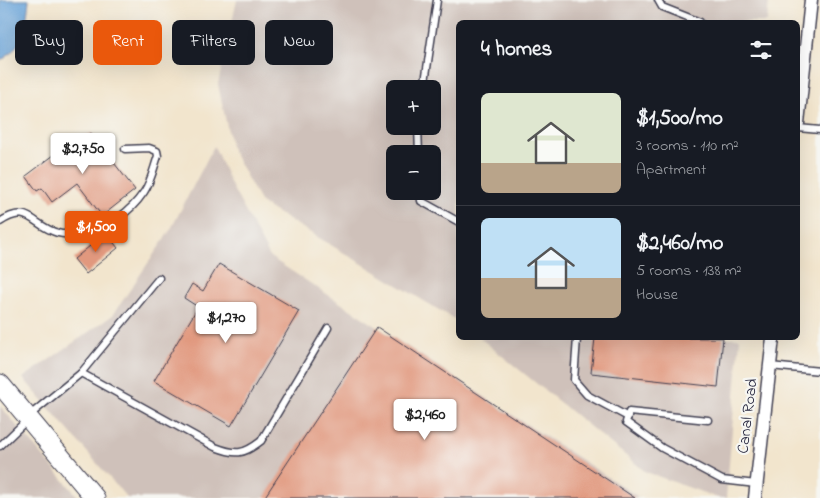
<!DOCTYPE html>
<html lang="en">
<head>
<meta charset="utf-8">
<style>
  :root { --surface:#171b24; --page:#242831; --text:#f1f3f6; --muted:#9ea1a6; --line:#363941; --accent:#ea580c }
  body { margin:0; font-family:"Indie Flower",sans-serif; background:var(--page); color:var(--text); height:100vh; display:flex; flex-direction:column; font-size:19px; white-space:nowrap }
  * { box-sizing:border-box; margin:0 }
  p { font-size:16px; color:var(--muted) }
  .icon { flex:none; width:28px; height:28px; fill:none; stroke:currentColor; stroke-width:2; stroke-linecap:round; stroke-linejoin:round }
  .map { position:relative; flex:1; overflow:hidden }
  .panel { position:absolute; left:456px; top:20px; width:344px; height:320px; display:flex; flex-direction:column; background:var(--surface); border-radius:8px; box-shadow:0 5px 20px #0002 }
  .panel>* { flex:none }
  .guide { position:absolute; left:15px; top:20px; width:366px; height:45px; display:flex; gap:10px }
  .controls { position:absolute; left:386px; top:80px; display:grid; gap:10px }
  .controls a { display:grid; place-items:center; width:55px; height:55px; border-radius:8px; background:var(--surface); box-shadow:0 5px 20px #0002; font-size:25px }
  .price { position:absolute; translate:-50% -42px; padding:0 11px; border-radius:5px; background:#fff; color:#222; font-size:16px; line-height:32px; filter:drop-shadow(0 1px 2px #0008) }
  .price::after { content:''; position:absolute; left:50%; top:30px; width:15px; height:11px; margin-left:-8px; background:inherit; clip-path:polygon(0 0,100% 0,50% 100%) }
  .price.active { background:var(--accent); color:#fff }
  ul { padding:0; list-style:none }
  li { display:flex; align-items:center; gap:15px; height:125px; padding:0 25px }
  li+li { border-top:1px solid var(--line) }
  li span { display:grid; place-items:center; flex:none; width:140px; height:100px; border-radius:8px; color:#555 }
  li>.icon { margin-inline-start:auto }
  span .icon { width:60px; height:60px; fill:#fffc; stroke-width:1 }
  li b { font-size:21px }
  h2 { display:flex; justify-content:space-between; align-items:center; height:60px; padding:0 25px; font-size:21px }
  .pill { padding:0 18px; border-radius:8px; background:var(--surface); box-shadow:0 5px 20px #0002; font-size:18px; line-height:45px }
  .pill.active { background:var(--accent); color:#fff }
  .map>svg:first-child { display:block }
  .industrial { fill:#cfc1ba; fill-rule:evenodd }
  .water { fill:#6aa4d9; stroke:#46638a }
  .building { fill:#e1987e }
  .lines { fill:none; stroke-linecap:round; stroke-linejoin:round }
  .lane-casing { stroke:#413f51; stroke-width:9 }
  .street-casing { stroke:#413f51; stroke-width:15 }
  .secondary-casing { stroke:#413f51; stroke-width:21 }
  .lane { stroke:#fff; stroke-width:6 }
  .street { stroke:#fff; stroke-width:12 }
  .secondary { stroke:#fff; stroke-width:19 }
  .labels { text-anchor:middle; dominant-baseline:central; stroke-width:4.5; stroke-linejoin:round; paint-order:stroke }
  .street-label { font-size:16px; fill:#22223b; stroke:#f6f6f2 }
</style>
</head>
<body>
<div class="map">
<svg width="820" height="498" viewBox="0 0 820 498">
  <rect width="100%" height="100%" fill="#f6f6f2"/>
  <filter id="ink" filterUnits="userSpaceOnUse"><feTurbulence type="fractalNoise" baseFrequency=".02" numOctaves="2"/><feDisplacementMap in="SourceGraphic" scale="10" xChannelSelector="R" yChannelSelector="G"/><feConvolveMatrix kernelMatrix="1 2 1 2 8 2 1 2 1" color-interpolation-filters="sRGB"/></filter>
  <filter id="wash" filterUnits="userSpaceOnUse"><feTurbulence type="fractalNoise" baseFrequency=".0096" numOctaves="4" result="noise"/><feDisplacementMap in="SourceGraphic" scale="20" xChannelSelector="R" yChannelSelector="G"/><feGaussianBlur stdDeviation="1.12" result="paint"/><feColorMatrix in="noise" values="0 0 0 0 0 0 0 0 0 0 0 0 0 0 0 0 0 1.4 0 .05"/><feComposite in="paint" operator="in"/></filter>
  <g filter="url(#wash)">
    <rect width="100%" height="100%" fill="#f2e5cd"/>
    <g class="industrial">
      <path d="M237,0H769L767,22H459V322L261,203L232,150L218,84ZM395,89H432V126H395ZM395,154H432V191H395Z"/>
      <path d="M214,146L232,187L270,257L640,498H127L23,378L113,315L171,229Z"/>
      <path d="M480,338H740L726,498H718L646,472Z"/>
      <path d="M0,406L79,498H0Z"/>
    </g>
    <path class="water" d="M0,0H29C26,25 24,47 0,61Z"/>
    <g id="blocks">
      <g class="building">
        <path d="M91,133L135,190L102,216L77,183L52,202L42,188L37,191L26,176L62,149L65,152Z"/>
        <path d="M106,233L118,248L86,274L74,259Z"/>
        <path d="M219,264L299,311L231,426L154,381L198,307L184,298L192,284L203,291Z"/>
        <path d="M377,327L635,498H264Z"/>
        <path d="M595,338H723L718,387L591,373Z"/>
      </g>
    </g>
  </g>
  <g filter="url(#ink)">
    <use href="#blocks" fill-opacity="0" stroke="#413f51" stroke-width="1"/>
    <g class="lines">
      <defs>
        <g id="lane">
          <path d="M658,0L662,7L700,22"/>
          <path d="M424,89L437,0"/>
          <path d="M418,126L419,154"/>
          <path d="M798,128L820,130"/>
          <path d="M420,191L421,201L459,222"/>
          <path d="M0,222C29,202 33,227 58,233C67,236 76,233 85,231C111,225 129,214 144,192C151,182 154,167 158,156L157,151L149,148L125,149"/>
          <path d="M577,338L574,380L587,395L628,417"/>
          <path d="M770,366L820,371"/>
          <path d="M81,373L159,278"/>
          <path d="M30,415L81,373L215,447C236,455 243,455 261,441L328,328"/>
          <path d="M708,420L629,412L626,422L662,448L722,480L756,484"/>
          <path d="M0,446L27,420"/>
        </g>
        <g id="street">
          <path d="M798,123L811,0"/>
          <path d="M755,498L773,338"/>
        </g>
        <path id="secondary" d="M0,384L95,498"/>
      </defs>
      <use href="#lane" class="lane-casing"/>
      <use href="#street" class="street-casing"/>
      <use href="#secondary" class="secondary-casing"/>
      <use href="#lane" class="lane"/>
      <use href="#street" class="street"/>
      <use href="#secondary" class="secondary"/>
    </g>
  </g>
  <g class="labels">
    <g class="street-label">
      <text transform="translate(748 416) rotate(-83)">Canal Road</text>
    </g>
  </g>
</svg>
<div class="controls">
<a>+</a>
<a>−</a>
</div>
<b class="price" style="left:83px;top:175px">$2,750</b>
<b class="price active" style="left:96px;top:253px">$1,500</b>
<b class="price" style="left:226px;top:344px">$1,270</b>
<b class="price" style="left:425px;top:441px">$2,460</b>
<div class="guide">
<a class="pill">Buy</a>
<a class="pill active">Rent</a>
<a class="pill">Filters</a>
<a class="pill">New</a>
</div>
<section class="panel">
<h2>4 homes<svg class="icon" aria-label="filters" viewBox="0 0 24 24"><path d="M4 7h16M4 17h16"/><circle cx="9" cy="7" r="2"/><circle cx="15" cy="17" r="2"/></svg></h2>
<ul>
<li><span style="background:linear-gradient(#dfe7d0 70%,#b9a48a 0)"><svg class="icon" aria-label="home" viewBox="0 0 24 24"><path d="M3 11l9-7 9 7M6 9v11h12V9"/></svg></span><div><b>$1,500/mo</b><p>3 rooms · 110 m²</p><p>Apartment</p></div></li>
<li><span style="background:linear-gradient(#bfe0f5 60%,#b9a48a 0)"><svg class="icon" aria-label="home" viewBox="0 0 24 24"><path d="M3 11l9-7 9 7M6 9v11h12V9"/></svg></span><div><b>$2,460/mo</b><p>5 rooms · 138 m²</p><p>House</p></div></li>
</ul>
</section>
</div>
</body>
</html>
